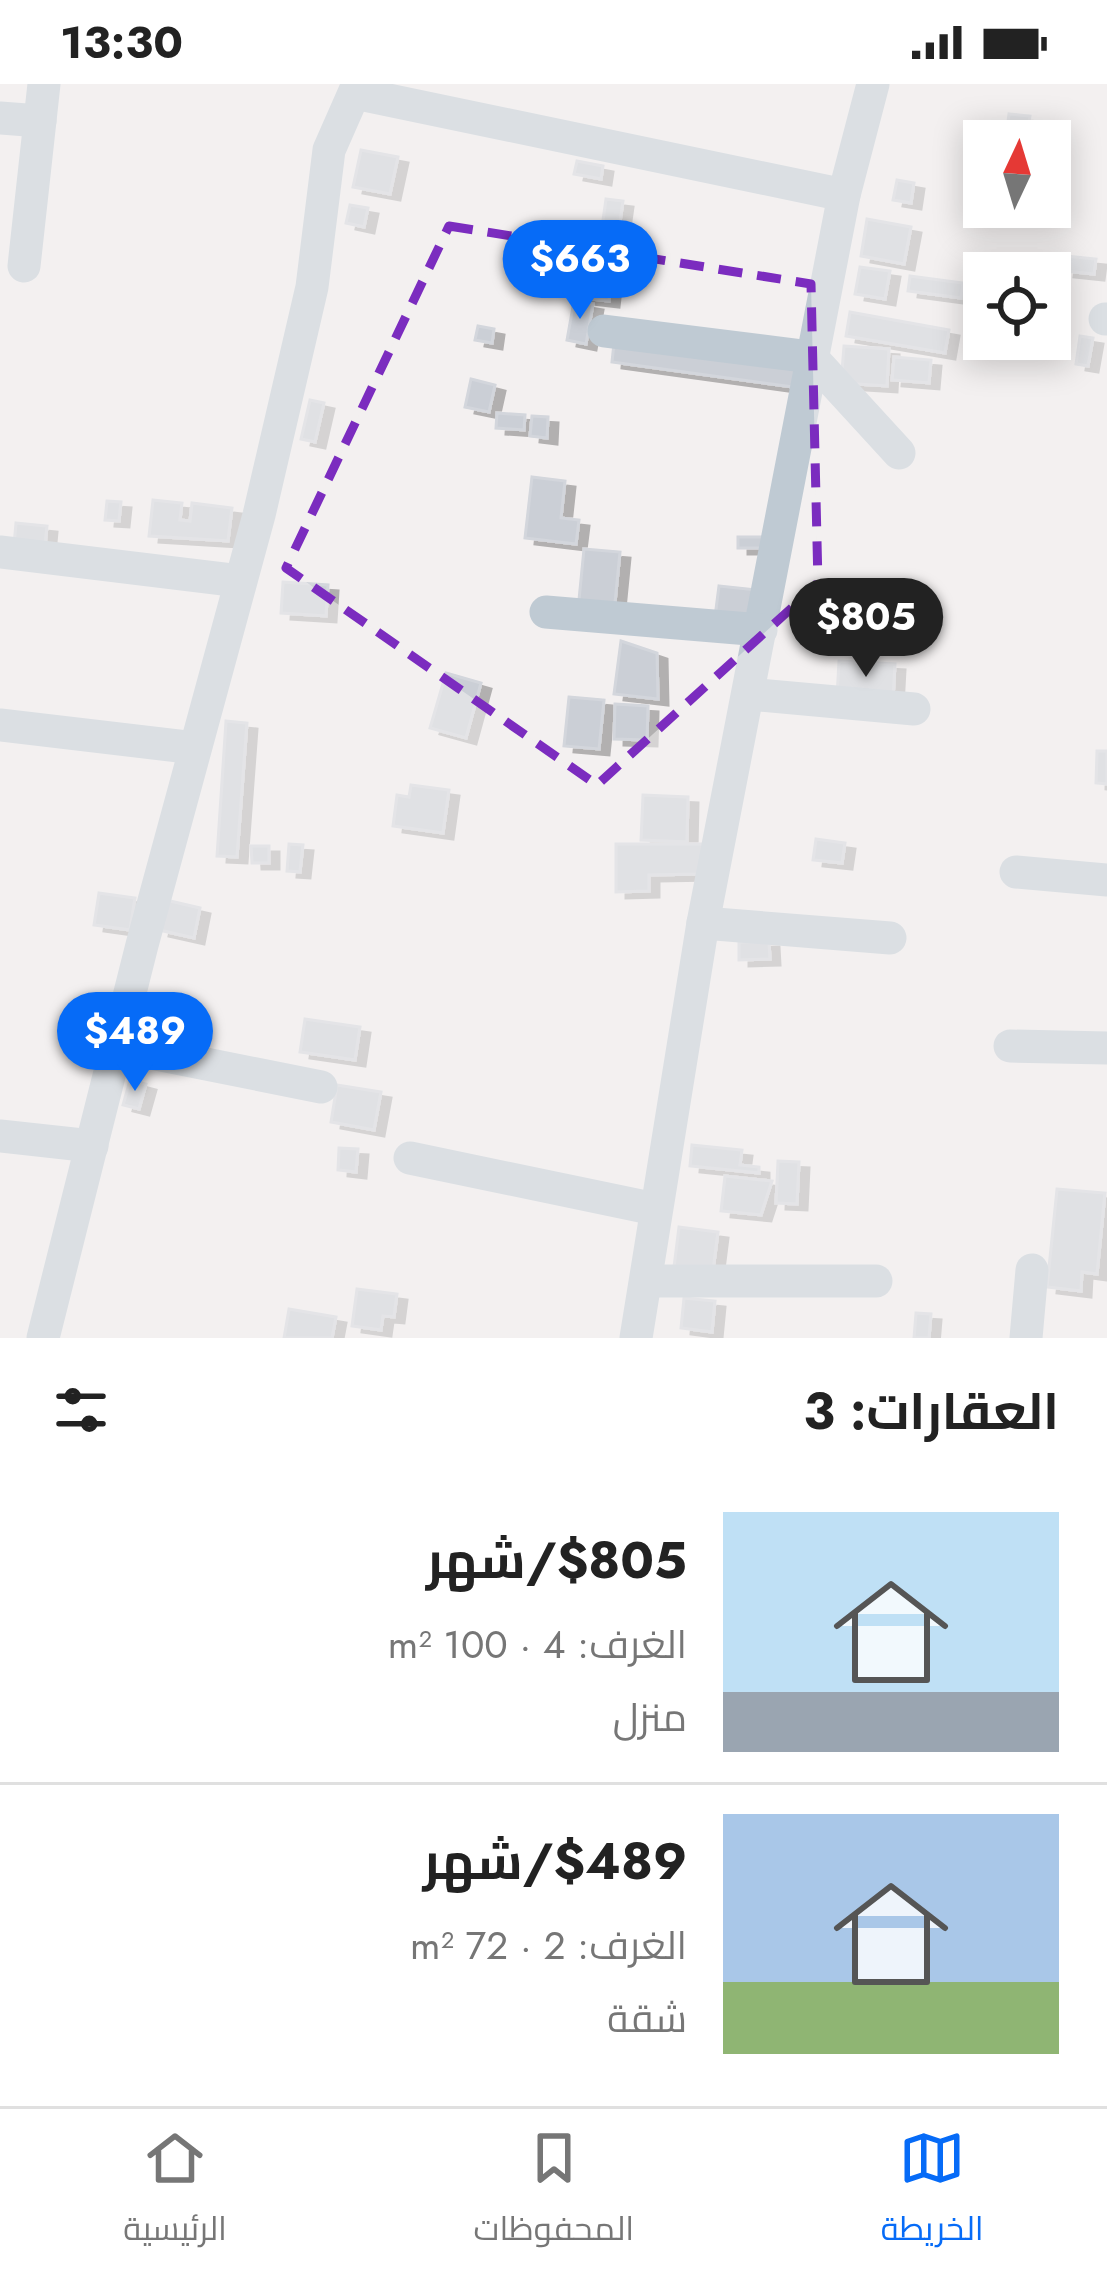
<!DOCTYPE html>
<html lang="ar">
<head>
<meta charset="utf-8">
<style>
  :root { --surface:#fff; --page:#f6f6f6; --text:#222; --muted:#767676; --line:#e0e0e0; --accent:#066bf7 }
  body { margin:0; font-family:Jost,Cairo,sans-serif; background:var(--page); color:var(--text); direction:rtl; height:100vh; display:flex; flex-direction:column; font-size:45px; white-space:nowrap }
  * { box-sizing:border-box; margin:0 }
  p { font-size:39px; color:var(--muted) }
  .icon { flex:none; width:66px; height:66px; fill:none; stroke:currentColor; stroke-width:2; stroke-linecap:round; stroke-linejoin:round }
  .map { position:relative; height:1254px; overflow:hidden; direction:ltr }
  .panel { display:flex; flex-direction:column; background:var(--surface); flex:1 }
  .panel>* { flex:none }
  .needle { width:78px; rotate:4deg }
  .tools { position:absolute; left:963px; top:36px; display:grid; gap:24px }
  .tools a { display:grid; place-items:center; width:108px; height:108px; border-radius:0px; background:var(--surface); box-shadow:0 6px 30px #0003; font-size:60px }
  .price { position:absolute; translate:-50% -102px; padding:0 27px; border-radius:42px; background:var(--accent); color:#fff; font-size:39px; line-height:78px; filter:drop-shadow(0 3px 6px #0008) }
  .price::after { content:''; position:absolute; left:50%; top:72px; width:36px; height:27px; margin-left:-18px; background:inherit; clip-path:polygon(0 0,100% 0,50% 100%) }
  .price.on { background:#222; color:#fff }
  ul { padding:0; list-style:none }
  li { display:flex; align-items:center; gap:36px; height:300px; padding:0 48px }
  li+li { border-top:3px solid var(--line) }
  li span { display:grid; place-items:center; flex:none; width:336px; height:240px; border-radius:0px; color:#555 }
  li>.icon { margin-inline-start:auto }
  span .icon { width:144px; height:144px; fill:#fffc; stroke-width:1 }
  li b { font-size:51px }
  h2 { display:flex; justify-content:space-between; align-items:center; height:144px; padding:0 48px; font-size:51px }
  .status { display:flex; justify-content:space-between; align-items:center; height:84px; padding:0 60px; background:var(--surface); direction:ltr }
  .status svg { height:33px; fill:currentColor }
  .menu { display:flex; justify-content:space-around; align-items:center; height:168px; border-top:3px solid var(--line); background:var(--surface); font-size:33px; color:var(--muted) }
  .menu a { display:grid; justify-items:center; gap:6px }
  .menu .on { color:var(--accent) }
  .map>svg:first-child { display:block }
  .building { fill:#cbcfd6; stroke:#d3d6dc; stroke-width:3; filter:url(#shadow) }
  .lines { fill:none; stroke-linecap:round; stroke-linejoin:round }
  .minor { stroke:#bfcad3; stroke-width:33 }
  .marked { fill:none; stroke:#7b2cbf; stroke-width:9; stroke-dasharray:24 15; stroke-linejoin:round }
</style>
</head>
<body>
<div class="status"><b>13:30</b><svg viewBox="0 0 49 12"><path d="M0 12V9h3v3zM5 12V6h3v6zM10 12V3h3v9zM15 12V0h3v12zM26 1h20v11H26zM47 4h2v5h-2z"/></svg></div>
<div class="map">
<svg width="1107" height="1254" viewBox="0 0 1107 1254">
  <defs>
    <filter id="shadow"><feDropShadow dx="10" dy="6" stdDeviation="0" flood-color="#0004"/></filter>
  </defs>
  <rect width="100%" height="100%" fill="#f3f0f0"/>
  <g class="building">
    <path d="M1009,30L1030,32L1027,54L1006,52Z"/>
    <path d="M361,66L398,73L390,110L353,103Z"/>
    <path d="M577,77L603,82L601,95L574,90Z"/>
    <path d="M897,96L914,99L911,119L893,116Z"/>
    <path d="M606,115L623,117L619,145L602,143Z"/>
    <path d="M350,121L368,124L364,143L346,139Z"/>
    <path d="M867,135L911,143L904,180L861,172Z"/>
    <path d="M1066,172L1096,175L1094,190L1064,187Z"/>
    <path d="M860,183L890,187L885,215L855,210Z"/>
    <path d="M585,188L612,190L609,217L582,214Z"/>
    <path d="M910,192L963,199L961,214L908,207Z"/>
    <path d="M574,217L593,220L586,260L567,256Z"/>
    <path d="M850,228L949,246L945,269L846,252Z"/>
    <path d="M478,242L494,245L492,259L475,256Z"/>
    <path d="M1080,252L1093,254L1088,282L1076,280Z"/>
    <path d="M614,259L796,284L793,303L612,278Z"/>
    <path d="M844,262L889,265L887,302L841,299Z"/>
    <path d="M894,273L931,276L929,299L892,296Z"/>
    <path d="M471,295L495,301L489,328L465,323Z"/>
    <path d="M310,316L324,319L315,358L301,355Z"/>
    <path d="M497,329L525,331L524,346L496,344Z"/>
    <path d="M532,332L548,333L547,354L530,352Z"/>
    <path d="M532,393L565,397L561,434L579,436L576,460L525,454Z"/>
    <path d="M153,416L182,419L180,436L190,437L192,419L232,424L228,457L149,452Z"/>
    <path d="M107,417L121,418L119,437L105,436Z"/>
    <path d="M16,439L47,442L45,463L14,461Z"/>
    <path d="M738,453H763L762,464H738Z"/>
    <path d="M584,465L620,468L614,529L578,526Z"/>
    <path d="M283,498L328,501L326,532L281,529Z"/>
    <path d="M719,502L757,506L753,537L715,533Z"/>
    <path d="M621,557L657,569L658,615L614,610Z"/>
    <path d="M839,577L895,580L893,616L837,613Z"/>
    <path d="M446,589L481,599L466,654L430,644Z"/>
    <path d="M569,613L604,616L599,665L564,662Z"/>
    <path d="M615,620L648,622L647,656L614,655Z"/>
    <path d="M226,637L247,639L237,773L217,772Z"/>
    <path d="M1097,667H1107V700L1096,699Z"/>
    <path d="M411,701L449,706L443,749L393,742L397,711L409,713Z"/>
    <path d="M643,711L688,713L687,758L641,756Z"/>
    <path d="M816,755L845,759L842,779L813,776Z"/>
    <path d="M289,760L303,761L300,788L287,787Z"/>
    <path d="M616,760H703V790L649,791V807L616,808Z"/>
    <path d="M251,762H269V779H252Z"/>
    <path d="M99,809L135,814L130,846L94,841Z"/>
    <path d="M166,816L200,824L194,854L159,846Z"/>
    <path d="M769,857L770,875L739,876V858Z"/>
    <path d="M305,935L360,943L355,976L300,968Z"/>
    <path d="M130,996L146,1000L139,1025L123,1021Z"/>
    <path d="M337,1001L381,1008L374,1046L331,1038Z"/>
    <path d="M692,1061L742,1066L740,1081L759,1083V1089L690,1082Z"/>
    <path d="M339,1064L358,1065L356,1088L338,1086Z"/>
    <path d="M778,1077L799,1078L797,1120L776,1119Z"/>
    <path d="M725,1092L772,1097L761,1131L721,1127Z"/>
    <path d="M1057,1105L1105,1109L1097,1190L1082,1188L1081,1207L1047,1203Z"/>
    <path d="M679,1143L718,1148L712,1195L673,1191Z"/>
    <path d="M357,1205L397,1210L394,1233L383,1232L381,1246L352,1242Z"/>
    <path d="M684,1214L715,1217L712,1248L681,1244Z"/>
    <path d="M289,1225L336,1233L332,1254H284Z"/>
    <path d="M916,1229L931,1230L929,1254H914Z"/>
  </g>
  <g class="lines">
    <g class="minor">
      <path d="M355,9L844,111L703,839L636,1254"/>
      <path d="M0,34L40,37"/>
      <path d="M844,111L873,0"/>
      <path d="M24,182L44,0"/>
      <path d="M1105,235H1107"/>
      <path d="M604,247L811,273L899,369"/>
      <path d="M0,468L240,497"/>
      <path d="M546,528L761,546"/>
      <path d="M748,610L914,625"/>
      <path d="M0,641L195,664"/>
      <path d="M1016,788L1107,796"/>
      <path d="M703,839L890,854"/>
      <path d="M116,962L321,1003"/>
      <path d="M1010,962L1107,964"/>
      <path d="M0,1052L92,1062"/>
      <path d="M410,1074L655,1125"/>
      <path d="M646,1197H876"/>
      <path d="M43,1254L142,861L259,431L312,203L329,66L358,0"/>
      <path d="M1026,1254L1032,1186"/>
    </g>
  </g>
  <path d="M0 0H1107V1254H0ZM449,142L811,200L818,500L597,701L286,484Z" fill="#f3f0f0" fill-opacity=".55" fill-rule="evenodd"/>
  <path class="marked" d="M449,142L811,200L818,500L597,701L286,484Z"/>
</svg>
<div class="tools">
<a><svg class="needle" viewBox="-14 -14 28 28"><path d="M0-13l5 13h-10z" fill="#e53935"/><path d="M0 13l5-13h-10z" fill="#767676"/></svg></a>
<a><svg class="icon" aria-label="locate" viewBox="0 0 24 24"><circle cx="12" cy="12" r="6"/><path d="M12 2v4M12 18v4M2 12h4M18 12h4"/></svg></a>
</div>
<b class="price" style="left:580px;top:238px">$663</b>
<b class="price on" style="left:866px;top:596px">$805</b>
<b class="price" style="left:135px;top:1010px">$489</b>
</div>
<section class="panel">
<h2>العقارات: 3<svg class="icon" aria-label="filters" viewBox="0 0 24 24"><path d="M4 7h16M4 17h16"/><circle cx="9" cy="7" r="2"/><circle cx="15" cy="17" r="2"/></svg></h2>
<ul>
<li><span style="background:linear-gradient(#bfe0f5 75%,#9aa5b1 0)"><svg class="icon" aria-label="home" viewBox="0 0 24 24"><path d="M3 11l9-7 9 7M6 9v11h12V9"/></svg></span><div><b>$805/شهر</b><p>الغرف: 4 · 100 m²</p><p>منزل</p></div></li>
<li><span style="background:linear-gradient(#a9c7e8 70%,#8fb573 0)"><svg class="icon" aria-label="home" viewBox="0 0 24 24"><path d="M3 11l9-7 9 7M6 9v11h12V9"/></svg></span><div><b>$489/شهر</b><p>الغرف: 2 · 72 m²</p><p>شقة</p></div></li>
</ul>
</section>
<nav class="menu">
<a class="on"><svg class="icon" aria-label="map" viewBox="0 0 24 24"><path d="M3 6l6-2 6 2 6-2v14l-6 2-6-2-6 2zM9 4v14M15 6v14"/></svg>الخريطة</a>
<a><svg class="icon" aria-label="saved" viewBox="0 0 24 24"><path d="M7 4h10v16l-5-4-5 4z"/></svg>المحفوظات</a>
<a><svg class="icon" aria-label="home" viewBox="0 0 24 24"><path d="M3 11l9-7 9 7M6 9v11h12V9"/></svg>الرئيسية</a>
</nav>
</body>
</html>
